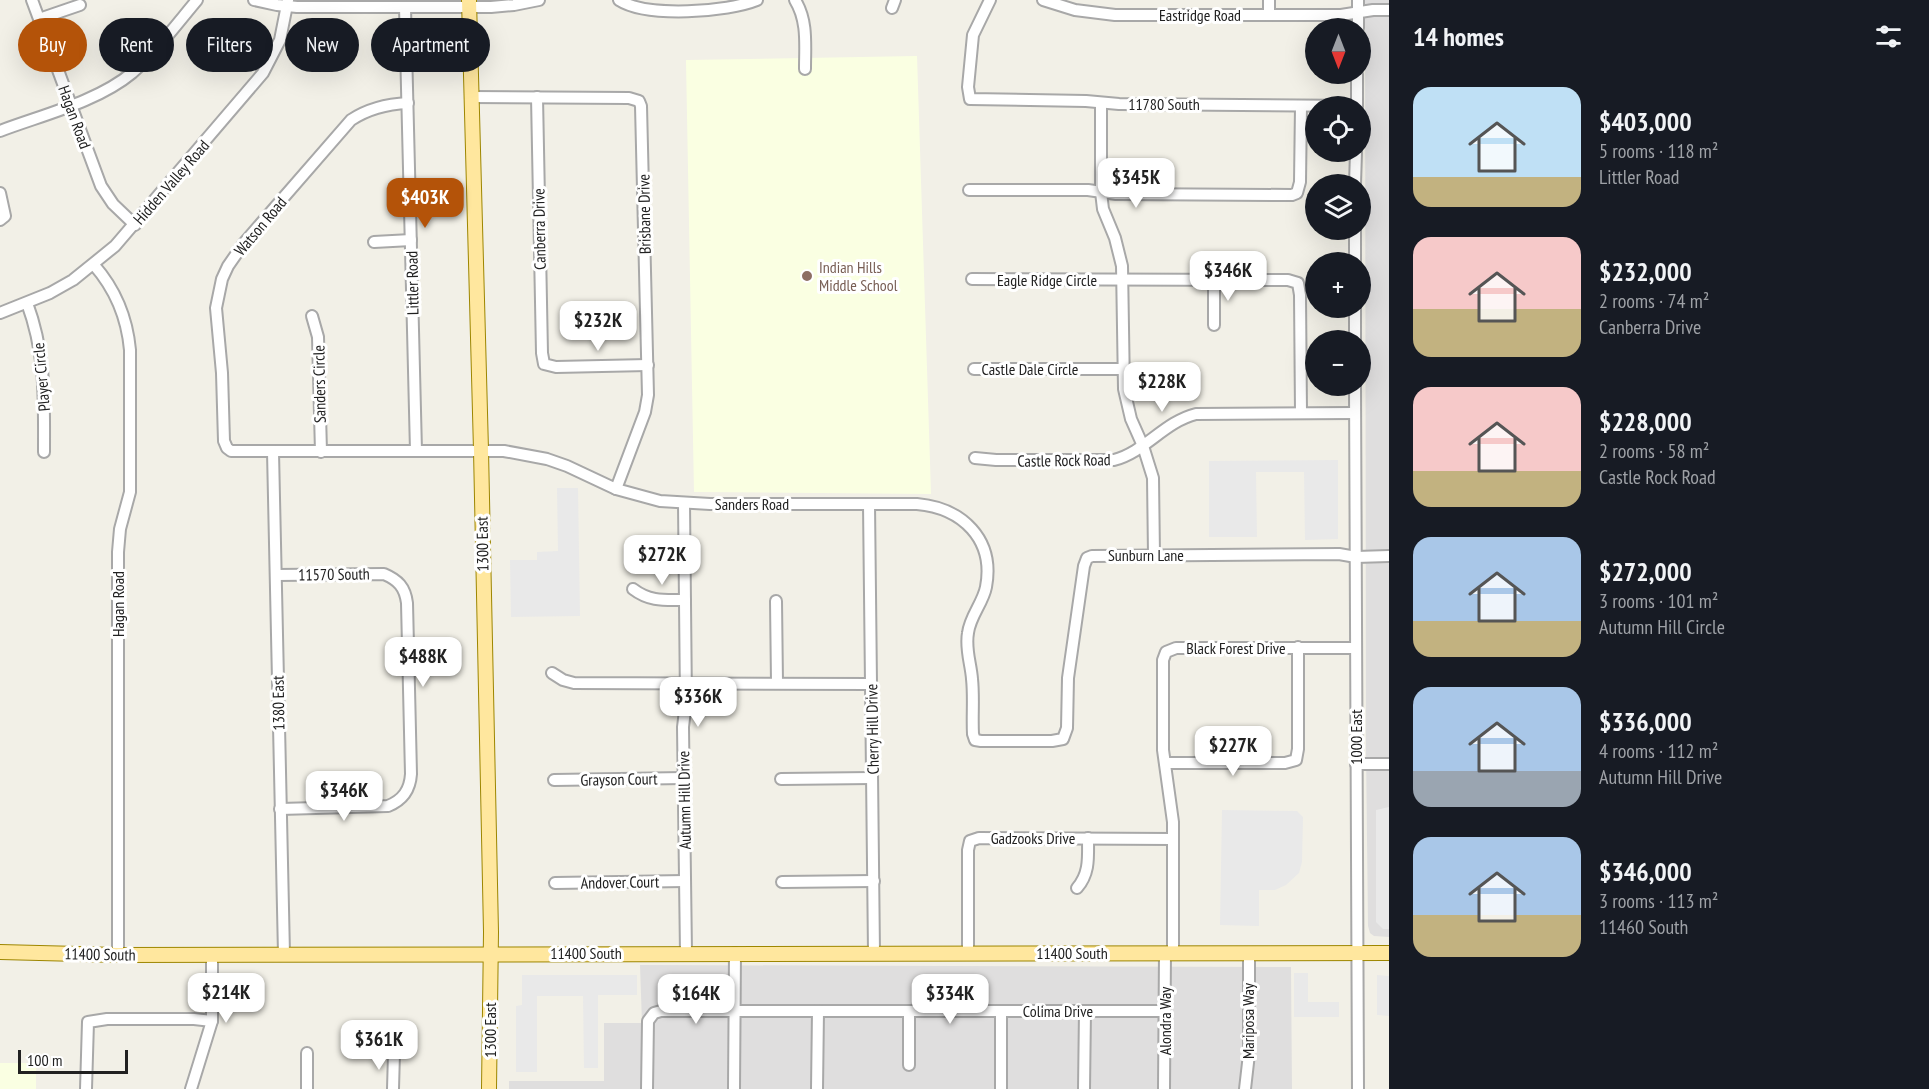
<!DOCTYPE html>
<html lang="en">
<head>
<meta charset="utf-8">
<style>
  :root { --surface:#171b24; --page:#242831; --text:#f1f3f6; --muted:#9ea1a6; --accent:#b45309 }
  body { margin:0; font-family:"PT Sans Narrow",sans-serif; background:var(--page); color:var(--text); height:100vh; display:flex; flex-direction:column; font-size:22px; white-space:nowrap }
  * { box-sizing:border-box; margin:0 }
  p { font-size:20px; color:var(--muted) }
  .icon { flex:none; width:33px; height:33px; fill:none; stroke:currentColor; stroke-width:2; stroke-linecap:round; stroke-linejoin:round }
  .map { position:relative; flex:1; overflow:hidden }
  .side { display:flex; flex-direction:column; background:var(--surface); width:540px }
  .side>* { flex:none }
  .top-card { position:absolute; left:18px; top:18px; width:570px; height:54px; display:flex; gap:12px }
  .needle { width:39px; rotate:180deg }
  .controls { position:absolute; left:1305px; top:18px; display:grid; gap:12px }
  .controls a { display:grid; place-items:center; width:66px; height:66px; border-radius:50%; background:var(--surface); box-shadow:0 6px 24px #0002; font-size:30px }
  .scale { position:absolute; left:18px; bottom:15px; width:110px; box-sizing:border-box; padding-left:6px; border:3px solid #212121; border-top:0; font-size:16px; line-height:21px; white-space:nowrap; color:#212121; -webkit-text-stroke:4px #fff; paint-order:stroke }
  .price { position:absolute; translate:-50% -51px; padding:0 14px; border-radius:12px; background:#fff; color:#222; font-size:20px; line-height:39px; filter:drop-shadow(0 2px 3px #0008) }
  .price::after { content:''; position:absolute; left:50%; top:36px; width:18px; height:14px; margin-left:-9px; background:inherit; clip-path:polygon(0 0,100% 0,50% 100%) }
  .price.on { background:var(--accent); color:#fff }
  ul { padding:0; list-style:none }
  li { display:flex; align-items:center; gap:18px; height:150px; padding:0 24px }
  li span { display:grid; place-items:center; flex:none; width:168px; height:120px; border-radius:18px; color:#555 }
  li>.icon { margin-inline-start:auto }
  span .icon { width:72px; height:72px; fill:#fffc; stroke-width:1 }
  li b { font-size:26px }
  h2 { display:flex; justify-content:space-between; align-items:center; height:72px; padding:0 24px; font-size:26px }
  .pill { padding:0 21px; border-radius:27px; background:var(--surface); box-shadow:0 6px 24px #0002; font-size:21px; line-height:54px }
  .pill.on { background:var(--accent); color:#fff }
  main { display:flex; flex:1; min-height:0 }
  .map>svg:first-child { display:block }
  .residential { fill:#dfdede }
  .education { fill:#faffe2 }
  .parking { fill:#e9e9e9 }
  .lines { fill:none; stroke-linecap:round; stroke-linejoin:round }
  .minor-casing { stroke:#a8a8a8; stroke-width:14 }
  .major-casing { stroke:#9d8600; stroke-width:16 }
  .minor { stroke:#fff; stroke-width:10 }
  .major { stroke:#ffe79e; stroke-width:14 }
  .education-dot { fill:#8d6e63; stroke:#fff; stroke-width:2 }
  .labels { text-anchor:middle; dominant-baseline:central; stroke-width:6; stroke-linejoin:round; paint-order:stroke }
  .street-label { font-size:16px; fill:#212121; stroke:#fff }
  .education-label { font-size:16px; fill:#785e54; stroke:#fff; text-anchor:start }
</style>
</head>
<body>
<main>
<div class="map">
<svg width="1389" height="1089" viewBox="0 0 1389 1089">
  <rect width="100%" height="100%" fill="#f2f0e7"/>
  <g class="residential">
    <path d="M1365,0H1389V937L1374,936L1370,933L1368,926L1366,751Z"/>
    <path d="M640,965L1291,967L1292,1089H509V1081H604V1023H642Z"/>
  </g>
  <g class="education">
    <path d="M917,56L931,494L694,492L686,60Z"/>
    <rect x="0" y="1063" width="36" height="26"/>
  </g>
  <g class="parking">
    <path d="M1338,460V539L1305,540L1304,472H1256L1257,537H1209V461Z"/>
    <path d="M557,488H578L580,616L511,617L510,560H537V552L558,551Z"/>
    <path d="M1389,807V929H1383L1376,922V810Z"/>
    <path d="M1222,810L1297,811L1303,817L1302,862L1299,873L1286,885L1275,890H1259V926L1220,925Z"/>
    <path d="M1294,973H1308V1002H1339V1017H1294Z"/>
    <path d="M522,975H637V995H598V1068H584L583,996H537V1072H516V1006L522,1005Z"/>
    <path d="M1377,975L1389,976V1016L1377,1015Z"/>
  </g>
  <g class="lines">
    <defs>
      <g id="minor">
        <path d="M32,0L101,186L113,204L135,225"/>
        <path d="M254,0L277,5L297,7H491L514,5L539,0"/>
        <path d="M619,0C647,18 728,12 757,0"/>
        <path d="M795,0C808,21 805,45 805,69"/>
        <path d="M990,0L973,35L968,87L970,99L1086,101L1119,104L1357,106"/>
        <path d="M1043,0L1075,10L1115,15H1341L1373,10H1389"/>
        <path d="M1269,0V15"/>
        <path d="M405,7L416,451"/>
        <path d="M892,8L895,0"/>
        <path d="M39,19L80,5"/>
        <path d="M1358,28V0"/>
        <path d="M471,97L629,98L639,101L641,106L648,395L645,412L616,489"/>
        <path d="M537,97L542,353L544,364L556,367L648,365"/>
        <path d="M408,103C387,104 369,108 351,120L244,243L228,266L222,279L216,308L222,373L224,441L227,448L231,451H504L547,459L567,466L616,489L660,501L710,504H917C962,508 995,539 986,587C983,603 970,616 968,633C965,649 971,664 972,679C974,697 972,716 973,734L975,740L981,741H1052L1063,739L1067,728L1068,678L1084,566L1087,558L1092,556L1339,554L1356,557L1389,556"/>
        <path d="M1101,103V192L1103,209L1115,238L1122,266L1124,389L1131,419L1143,446L1153,478L1154,555"/>
        <path d="M1357,106V74"/>
        <path d="M0,131C42,115 97,102 132,73C156,52 176,25 197,0"/>
        <path d="M1355,184L1356,152"/>
        <path d="M969,190H1088L1116,194L1292,195L1297,193L1300,182L1301,106"/>
        <path d="M0,193L5,216L0,220"/>
        <path d="M374,242L411,240"/>
        <path d="M1355,262V230"/>
        <path d="M94,265C116,290 127,317 130,350V492L120,529L118,552V955"/>
        <path d="M972,279L1288,280L1298,283L1300,295L1301,413"/>
        <path d="M1214,281V325"/>
        <path d="M27,303C46,354 44,399 44,452"/>
        <path d="M1355,308V340"/>
        <path d="M0,313L50,293L73,280L115,246L263,73L280,40L288,0"/>
        <path d="M312,316L318,337L321,452"/>
        <path d="M974,369H1123"/>
        <path d="M1355,386L1358,1089"/>
        <path d="M273,452L284,954"/>
        <path d="M975,458L996,460H1114C1145,452 1164,422 1196,414L1355,413"/>
        <path d="M684,503L686,702L683,727L686,953"/>
        <path d="M869,504L874,953"/>
        <path d="M276,575L384,574C398,580 405,587 407,603L411,774C410,790 403,800 388,806L280,809"/>
        <path d="M633,589C650,602 665,600 685,600"/>
        <path d="M776,601L777,683"/>
        <path d="M552,673L563,680L574,683L871,684"/>
        <path d="M1165,763H1285L1296,760L1298,749V647"/>
        <path d="M1356,764H1389"/>
        <path d="M781,779L872,778"/>
        <path d="M554,780L684,778"/>
        <path d="M782,882L874,881"/>
        <path d="M555,883L685,881"/>
        <path d="M1077,888C1090,873 1088,857 1088,838"/>
        <path d="M968,953V850L970,841L979,838L1173,839"/>
        <path d="M1173,953V822L1163,750V660L1166,652L1176,648H1356"/>
        <path d="M909,1011V1065"/>
        <path d="M86,1089L88,1022L107,1019H194L212,1021"/>
        <path d="M191,1089L212,1021V954"/>
        <path d="M307,1089V1053"/>
        <path d="M393,1089L394,1053"/>
        <path d="M647,1089L648,1021L654,1013L661,1011H1165"/>
        <path d="M734,1089L735,953"/>
        <path d="M817,1089L818,1011"/>
        <path d="M1001,1089V1011"/>
        <path d="M1084,1089L1085,1011"/>
        <path d="M1164,1089L1165,953"/>
        <path d="M1245,1089L1249,1054V953"/>
      </g>
      <g id="major">
        <path d="M469,0L481,450L491,932L489,1089"/>
        <path d="M0,952L118,955L1389,953"/>
      </g>
    </defs>
    <use href="#minor" class="minor-casing"/>
    <use href="#major" class="major-casing"/>
    <use href="#minor" class="minor"/>
    <use href="#major" class="major"/>
  </g>
  <circle class="education-dot" cx="807" cy="276" r="6"/>
  <g class="labels">
    <g class="street-label">
      <text x="1200" y="15">Eastridge Road</text>
      <text x="1164" y="104">11780 South</text>
      <text transform="translate(75 117) rotate(70)">Hagan Road</text>
      <text transform="translate(171 182) rotate(-49)">Hidden Valley Road</text>
      <text transform="translate(644 214) rotate(-91)">Brisbane Drive</text>
      <text transform="translate(260 226) rotate(-50)">Watson Road</text>
      <text transform="translate(539 229) rotate(-91)">Canberra Drive</text>
      <text x="1047" y="280">Eagle Ridge Circle</text>
      <text transform="translate(412 283) rotate(-91)">Littler Road</text>
      <text x="1030" y="369">Castle Dale Circle</text>
      <text transform="translate(41 377) rotate(-95)">Player Circle</text>
      <text transform="translate(319 384) rotate(-91)">Sanders Circle</text>
      <text transform="translate(1064 460) rotate(-1)">Castle Rock Road</text>
      <text x="752" y="504">Sanders Road</text>
      <text transform="translate(482 544) rotate(-91)">1300 East</text>
      <text x="1146" y="555">Sunburn Lane</text>
      <text transform="translate(334 574) rotate(-1)">11570 South</text>
      <text transform="translate(118 604) rotate(-90)">Hagan Road</text>
      <text x="1236" y="648">Black Forest Drive</text>
      <text transform="translate(278 703) rotate(-91)">1380 East</text>
      <text transform="translate(872 729) rotate(-91)">Cherry Hill Drive</text>
      <text transform="translate(1356 737) rotate(-90)">1000 East</text>
      <text transform="translate(619 779) rotate(-1)">Grayson Court</text>
      <text transform="translate(684 800) rotate(-91)">Autumn Hill Drive</text>
      <text x="1033" y="838">Gadzooks Drive</text>
      <text transform="translate(620 882) rotate(-1)">Andover Court</text>
      <text x="586" y="953">11400 South</text>
      <text x="1072" y="953">11400 South</text>
      <text transform="translate(100 954) rotate(1)">11400 South</text>
      <text x="1058" y="1011">Colima Drive</text>
      <text transform="translate(1165 1021) rotate(-90)">Alondra Way</text>
      <text transform="translate(1248 1021) rotate(-90)">Mariposa Way</text>
      <text transform="translate(490 1030) rotate(-90)">1300 East</text>
    </g>
    <g class="education-label">
      <text x="819" y="267">Indian Hills<tspan x="819" dy="18">Middle School</tspan></text>
    </g>
  </g>
</svg>
<div class="controls">
<a><svg class="needle" viewBox="-14 -14 28 28"><path d="M0-13l5 13h-10z" fill="#e53935"/><path d="M0 13l5-13h-10z" fill="#9ea1a6"/></svg></a>
<a><svg class="icon" aria-label="locate" viewBox="0 0 24 24"><circle cx="12" cy="12" r="6"/><path d="M12 2v4M12 18v4M2 12h4M18 12h4"/></svg></a>
<a><svg class="icon" aria-label="layers" viewBox="0 0 24 24"><path d="M12 4l9 5-9 5-9-5zM3 14l9 5 9-5"/></svg></a>
<a>+</a>
<a>−</a>
</div>
<div class="scale">100 m</div>
<b class="price" style="left:1136px;top:209px">$345K</b>
<b class="price on" style="left:425px;top:229px">$403K</b>
<b class="price" style="left:1228px;top:302px">$346K</b>
<b class="price" style="left:598px;top:352px">$232K</b>
<b class="price" style="left:1162px;top:413px">$228K</b>
<b class="price" style="left:662px;top:586px">$272K</b>
<b class="price" style="left:423px;top:688px">$488K</b>
<b class="price" style="left:698px;top:728px">$336K</b>
<b class="price" style="left:1233px;top:777px">$227K</b>
<b class="price" style="left:344px;top:822px">$346K</b>
<b class="price" style="left:226px;top:1024px">$214K</b>
<b class="price" style="left:696px;top:1025px">$164K</b>
<b class="price" style="left:950px;top:1025px">$334K</b>
<b class="price" style="left:379px;top:1071px">$361K</b>
<div class="top-card">
<a class="pill on">Buy</a>
<a class="pill">Rent</a>
<a class="pill">Filters</a>
<a class="pill">New</a>
<a class="pill">Apartment</a>
</div>
</div>
<section class="side">
<h2>14 homes<svg class="icon" aria-label="filters" viewBox="0 0 24 24"><path d="M4 7h16M4 17h16"/><circle cx="9" cy="7" r="2"/><circle cx="15" cy="17" r="2"/></svg></h2>
<ul>
<li><span style="background:linear-gradient(#bfe0f5 75%,#c2b280 0)"><svg class="icon" aria-label="home" viewBox="0 0 24 24"><path d="M3 11l9-7 9 7M6 9v11h12V9"/></svg></span><div><b>$403,000</b><p>5 rooms · 118 m²</p><p>Littler Road</p></div></li>
<li><span style="background:linear-gradient(#f6c9c9 60%,#c2b280 0)"><svg class="icon" aria-label="home" viewBox="0 0 24 24"><path d="M3 11l9-7 9 7M6 9v11h12V9"/></svg></span><div><b>$232,000</b><p>2 rooms · 74 m²</p><p>Canberra Drive</p></div></li>
<li><span style="background:linear-gradient(#f6c9c9 70%,#c2b280 0)"><svg class="icon" aria-label="home" viewBox="0 0 24 24"><path d="M3 11l9-7 9 7M6 9v11h12V9"/></svg></span><div><b>$228,000</b><p>2 rooms · 58 m²</p><p>Castle Rock Road</p></div></li>
<li><span style="background:linear-gradient(#a9c7e8 70%,#c2b280 0)"><svg class="icon" aria-label="home" viewBox="0 0 24 24"><path d="M3 11l9-7 9 7M6 9v11h12V9"/></svg></span><div><b>$272,000</b><p>3 rooms · 101 m²</p><p>Autumn Hill Circle</p></div></li>
<li><span style="background:linear-gradient(#a9c7e8 70%,#9aa5b1 0)"><svg class="icon" aria-label="home" viewBox="0 0 24 24"><path d="M3 11l9-7 9 7M6 9v11h12V9"/></svg></span><div><b>$336,000</b><p>4 rooms · 112 m²</p><p>Autumn Hill Drive</p></div></li>
<li><span style="background:linear-gradient(#a9c7e8 65%,#c2b280 0)"><svg class="icon" aria-label="home" viewBox="0 0 24 24"><path d="M3 11l9-7 9 7M6 9v11h12V9"/></svg></span><div><b>$346,000</b><p>3 rooms · 113 m²</p><p>11460 South</p></div></li>
</ul>
</section>
</main>
</body>
</html>
